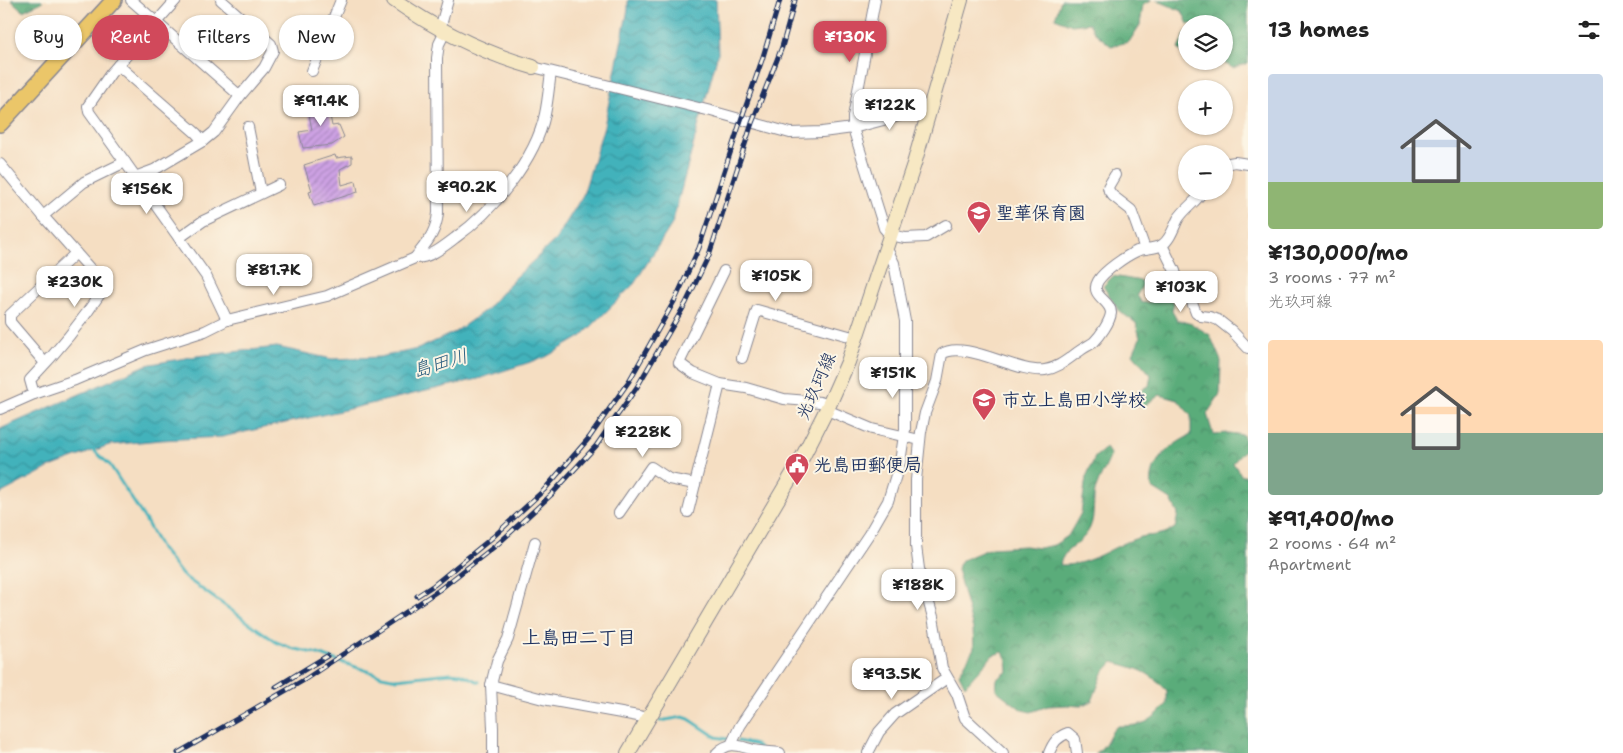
<!DOCTYPE html>
<html lang="en">
<head>
<meta charset="utf-8">
<style>
  :root { --surface:#fff; --page:#f6f6f6; --text:#222; --muted:#767676; --accent:#d1495b }
  body { margin:0; font-family:"Shantell Sans","Klee One",sans-serif; background:var(--page); color:var(--text); height:100vh; display:flex; flex-direction:column; font-size:19px; white-space:nowrap }
  * { box-sizing:border-box; margin:0 }
  p { font-size:16px; color:var(--muted) }
  .icon { flex:none; width:28px; height:28px; fill:none; stroke:currentColor; stroke-width:2; stroke-linecap:round; stroke-linejoin:round }
  .map { position:relative; flex:1; overflow:hidden }
  .drawer { display:flex; flex-direction:column; background:var(--surface); width:375px }
  .drawer>* { flex:none }
  .top-card { position:absolute; left:15px; top:15px; width:475px; height:45px; display:flex; gap:10px }
  .tools { position:absolute; left:1178px; top:15px; display:grid; gap:10px }
  .tools a { display:grid; place-items:center; width:55px; height:55px; border-radius:50%; background:var(--surface); box-shadow:0 1px 4px #0004; font-size:25px }
  .price { position:absolute; translate:-50% -42px; padding:0 11px; border-radius:10px; background:#fff; color:#222; font-size:16px; line-height:32px; filter:drop-shadow(0 1px 2px #0008) }
  .price::after { content:''; position:absolute; left:50%; top:30px; width:15px; height:11px; margin-left:-8px; background:inherit; clip-path:polygon(0 0,100% 0,50% 100%) }
  .price.active { background:var(--accent); color:#fff }
  ul { padding:0; list-style:none }
  li { display:grid; align-content:center; gap:10px; height:265px; padding:0 20px }
  li span { display:grid; place-items:center; height:155px; border-radius:5px; color:#555 }
  li>.icon { margin-inline-start:auto }
  span .icon { width:90px; height:90px; fill:#fffc; stroke-width:1 }
  li b { font-size:21px }
  h2 { display:flex; justify-content:space-between; align-items:center; height:60px; padding:0 20px; font-size:21px }
  .pill { padding:0 18px; border-radius:22px; background:var(--surface); box-shadow:0 1px 4px #0004; font-size:18px; line-height:45px }
  .pill.active { background:var(--accent); color:#fff }
  main { display:flex; flex:1; min-height:0 }
  .map>svg:first-child { display:block }
  .forest { fill:url(#forest-crowns); stroke:#3a6e6c }
  .water { fill:url(#water-waves); stroke:#2e708c }
  .lines { fill:none; stroke-linecap:round; stroke-linejoin:round }
  .stream { stroke:#42b2bb; stroke-width:3 }
  .building { fill:url(#building-hatch) }
  .street-casing { stroke:#888690; stroke-width:12 }
  .secondary-casing { stroke:#888690; stroke-width:16 }
  .primary-casing { stroke:#888690; stroke-width:18 }
  .street { stroke:#fff; stroke-width:10 }
  .secondary { stroke:#f7e8c3; stroke-width:14 }
  .primary { stroke:#ebc669; stroke-width:15 }
  .rail-casing { stroke:#1b2f5e; stroke-width:5 }
  .rail { stroke:#fcf5e5; stroke-width:3; stroke-dasharray:9; stroke-linecap:butt }
  .labels { text-anchor:middle; dominant-baseline:central; stroke-width:4; stroke-linejoin:round; paint-order:stroke }
  .poi-label { font-size:18px; font-weight:bold; fill:#1b2f5e; stroke:#fcf5e5; text-anchor:start }
  .street-label { font-size:18px; fill:#1b2f5e; stroke:#fcf5e5 }
  .water-label { font-size:19px; font-style:italic; fill:#295d7f; stroke:#fcf5e5 }
  .neighbourhood-label { font-size:19px; font-weight:bold; fill:#1b2f5e; stroke:#fcf5e5 }
</style>
</head>
<body>
<main>
<div class="map">
<svg width="1248" height="753" viewBox="0 0 1248 753">
  <defs>
    <pattern id="forest-crowns" width="20" height="18" patternUnits="userSpaceOnUse" patternTransform="scale(1.25)"><rect width="20" height="18" fill="#5aac7a"/><path d="M2 6a3 3 0 1 1 6 0M12 15a3 3 0 1 1 6 0" fill="none" stroke="#4a8c67"/></pattern>
    <pattern id="water-waves" width="16" height="10" patternUnits="userSpaceOnUse" patternTransform="scale(1.25)"><rect width="16" height="10" fill="#42b2bb"/><path d="M0 5q4-4 8 0t8 0" fill="none" stroke="#36919b"/></pattern>
    <pattern id="building-hatch" width="6" height="6" patternUnits="userSpaceOnUse" patternTransform="scale(1.25)"><rect width="6" height="6" fill="#cea2e4"/><path d="M-1 1l2-2M0 6l6-6M5 7l2-2" fill="none" stroke="#a684bc"/></pattern>
  </defs>
  <rect width="100%" height="100%" fill="#fcf5e5"/>
  <filter id="ink" filterUnits="userSpaceOnUse"><feTurbulence type="fractalNoise" baseFrequency=".02" numOctaves="2"/><feDisplacementMap in="SourceGraphic" scale="10" xChannelSelector="R" yChannelSelector="G"/><feConvolveMatrix kernelMatrix="1 2 1 2 8 2 1 2 1" color-interpolation-filters="sRGB"/></filter>
  <filter id="wash" filterUnits="userSpaceOnUse"><feTurbulence type="fractalNoise" baseFrequency=".0096" numOctaves="4" result="noise"/><feDisplacementMap in="SourceGraphic" scale="20" xChannelSelector="R" yChannelSelector="G"/><feGaussianBlur stdDeviation="1.12" result="paint"/><feColorMatrix in="noise" values="0 0 0 0 0 0 0 0 0 0 0 0 0 0 0 0 0 1.4 0 .05"/><feComposite in="paint" operator="in"/></filter>
  <g filter="url(#wash)">
    <rect width="100%" height="100%" fill="#f5dec2"/>
    <g class="forest">
      <path d="M11,0H42V2L23,11Z"/>
      <path d="M1061,0H1153L1143,5L1140,25L1129,42L1111,46L1094,32L1089,23L1072,25L1055,18Z"/>
      <path d="M1156,0H1248V63L1233,68L1222,62L1212,61H1224V24H1188L1182,11Z"/>
      <path d="M1186,32V56L1178,49Z"/>
      <path d="M1113,276L1141,281L1143,285L1137,295L1142,303L1170,299L1174,302L1172,311L1177,320L1192,324L1210,335L1221,361L1220,394L1207,414L1213,434L1229,433L1243,435L1248,446L1233,463L1242,476H1248V753H1095C1109,745 1106,736 1117,726C1144,726 1149,723 1167,704V691C1149,671 1139,669 1113,662L1103,673L1092,701L1080,706L1067,705L1048,706L1031,712L1022,710L996,690L997,679L1008,671L1007,660L1003,652L993,655L965,686L959,674L974,648L973,629L957,569L962,560L991,548L1025,546L1039,548L1054,545L1068,536L1081,513L1086,477L1095,457L1106,448L1111,455C1106,468 1099,478 1095,491C1092,506 1096,520 1087,533C1079,545 1062,550 1060,565C1092,566 1112,545 1141,537C1148,535 1155,536 1161,534C1166,533 1171,530 1175,528L1178,514L1171,500L1152,488C1148,462 1170,445 1191,435V416L1178,400L1160,395L1142,407L1129,405L1131,395L1149,386L1151,375L1133,354L1140,338L1136,323L1119,311L1103,286Z"/>
    </g>
    <path class="water" d="M628,0H716L718,53L672,224L634,284L582,336L546,357L478,379L340,411L222,437L160,440L109,445L50,467L0,494V429L146,365L197,356L277,347L332,359L380,357L418,349L455,332L487,309L512,281L556,239L583,195L604,126L628,9Z"/>
    <g class="lines">
      <g class="stream">
        <path d="M92,449L110,465L146,521L160,547L182,575L276,642L291,648L318,654L382,676L397,679L450,673L461,674L479,682"/>
        <path d="M660,721L683,717L689,719L716,737L732,740"/>
        <path d="M738,741L756,745L759,748"/>
      </g>
    </g>
    <g id="blocks">
      <g class="building">
        <path d="M327,100L332,126L339,125L344,137L332,145L303,148L299,132L312,130L307,104Z"/>
        <path d="M335,155L336,158L352,156V163L340,169L342,185L356,181L358,192L314,206L309,192L312,191L304,165Z"/>
      </g>
    </g>
  </g>
  <g filter="url(#ink)">
    <use href="#blocks" fill-opacity="0" stroke="#888690" stroke-width="1"/>
    <g class="lines">
      <defs>
        <g id="street">
          <path d="M131,0L240,96"/>
          <path d="M875,0L853,117V128L881,218L884,228L890,235L905,238L926,237L946,225"/>
          <path d="M440,29L448,0"/>
          <path d="M118,65L196,133L203,141"/>
          <path d="M533,67L711,111L790,133L822,132L853,128L906,114H917L927,116"/>
          <path d="M312,71L341,0"/>
          <path d="M248,127L261,193"/>
          <path d="M125,162L89,112L88,106L111,73L176,0"/>
          <path d="M0,164L43,216L101,281L102,291C81,323 57,352 30,380L34,394"/>
          <path d="M1224,164L1235,162L1248,164"/>
          <path d="M1115,175L1108,187L1109,191L1113,196L1131,210L1145,249"/>
          <path d="M135,177L154,170L203,141L214,132L240,96L264,68L273,51L271,44L221,0"/>
          <path d="M43,216L84,182L125,162L206,276L227,320"/>
          <path d="M179,238L203,221L279,185"/>
          <path d="M1162,245L1175,271L1177,278L1181,285L1188,291L1196,313L1201,316L1210,317L1218,320L1232,331L1248,348"/>
          <path d="M415,258C427,242 436,233 438,213L437,58L439,44L445,32"/>
          <path d="M724,271L679,363L693,373L720,384L746,388L784,399L820,402L829,405"/>
          <path d="M742,358L757,310L856,338"/>
          <path d="M45,363L10,322V315L76,253"/>
          <path d="M0,409L34,394L75,380L146,350L205,331L227,320L327,296L415,258C430,258 443,247 455,238C492,212 536,159 545,114C548,100 549,86 551,72"/>
          <path d="M827,410L872,429L920,440"/>
          <path d="M688,512L720,384"/>
          <path d="M619,513L651,467L669,479L695,484"/>
          <path d="M535,542L508,639L497,661L491,685L543,699L649,718"/>
          <path d="M491,685L493,728V753"/>
          <path d="M731,745L740,726L869,534L888,501L900,462L905,429V321L894,263L886,247"/>
          <path d="M717,753C732,738 743,749 760,751C766,752 773,752 780,753"/>
          <path d="M868,753L879,732L895,714L947,678"/>
          <path d="M1003,753L965,718L957,694L942,668L933,617L919,569L916,546V480L921,432L925,413L937,381L942,354C964,339 1018,374 1045,370C1059,368 1069,358 1081,350C1085,347 1090,345 1094,342C1100,336 1110,322 1111,313C1111,300 1089,296 1098,281C1104,271 1126,256 1137,251C1145,248 1155,249 1162,245C1170,240 1174,227 1178,219C1185,208 1196,202 1203,191"/>
          <path d="M1049,753C1053,743 1057,737 1068,733L1075,739L1077,753"/>
        </g>
        <g id="secondary">
          <path d="M394,0C437,30 483,53 533,67"/>
          <path d="M628,753L802,458L829,405L848,362L914,164L961,0"/>
        </g>
        <path id="primary" d="M0,124L114,0"/>
      </defs>
      <use href="#street" class="street-casing"/>
      <use href="#secondary" class="secondary-casing"/>
      <use href="#primary" class="primary-casing"/>
      <use href="#street" class="street"/>
      <use href="#secondary" class="secondary"/>
      <use href="#primary" class="primary"/>
      <defs>
        <g id="rail">
          <path d="M417,596L434,585L493,537L544,490L589,438L629,381L676,298L699,248L741,120L762,60L780,0"/>
          <path d="M276,687L327,656"/>
          <path d="M178,753L304,680L439,590L499,543L551,495L596,446L637,387L686,303L709,255L752,123L782,47L795,0"/>
        </g>
      </defs>
      <use href="#rail" class="rail-casing"/>
      <use href="#rail" class="rail"/>
    </g>
  </g>
  <defs>
    <symbol id="school-pin" viewBox="-11 -11 22 30"><path d="M0 17L-7.5 6A9.5 9.5 0 1 1 7.5 6Z" fill="#d1495b" stroke="#fcf5e5"/><path d="M0-5L7-2L0 1L-7-2ZM-4 1L0 2.5L4 1V4Q0 6-4 4Z" fill="#fff"/></symbol>
    <symbol id="civic-pin" viewBox="-11 -11 22 30"><path d="M0 17L-7.5 6A9.5 9.5 0 1 1 7.5 6Z" fill="#d1495b" stroke="#fcf5e5"/><path d="M-.6-6.5H3V-4.5H.6V-3L4-1V1h2V6H-6V1h2V-1L-.6-3ZM-1.2 2.5V6h2.4V2.5Z" fill="#fff"/></symbol>
  </defs>
  <g fill-rule="evenodd">
    <use href="#school-pin" x="965" y="199" width="28" height="38"/>
    <use href="#school-pin" x="970" y="386" width="28" height="38"/>
    <use href="#civic-pin" x="783" y="451" width="28" height="38"/>
  </g>
  <g class="labels">
    <g class="poi-label">
      <text x="996" y="213">聖華保育園</text>
      <text x="1002" y="400">市立上島田小学校</text>
      <text x="814" y="465">光島田郵便局</text>
    </g>
    <g class="street-label">
      <text transform="translate(816 386) rotate(-66)">光玖珂線</text>
    </g>
    <g class="water-label">
      <text transform="translate(440 363) rotate(-17)">島田川</text>
    </g>
    <g class="neighbourhood-label">
      <text x="579" y="637">上島田二丁目</text>
    </g>
  </g>
</svg>
<div class="tools">
<a><svg class="icon" aria-label="layers" viewBox="0 0 24 24"><path d="M12 4l9 5-9 5-9-5zM3 14l9 5 9-5"/></svg></a>
<a>+</a>
<a>−</a>
</div>
<b class="price active" style="left:850px;top:63px">¥130K</b>
<b class="price" style="left:321px;top:127px">¥91.4K</b>
<b class="price" style="left:890px;top:131px">¥122K</b>
<b class="price" style="left:467px;top:213px">¥90.2K</b>
<b class="price" style="left:147px;top:215px">¥156K</b>
<b class="price" style="left:274px;top:296px">¥81.7K</b>
<b class="price" style="left:776px;top:302px">¥105K</b>
<b class="price" style="left:75px;top:308px">¥230K</b>
<b class="price" style="left:1181px;top:313px">¥103K</b>
<b class="price" style="left:893px;top:399px">¥151K</b>
<b class="price" style="left:643px;top:458px">¥228K</b>
<b class="price" style="left:918px;top:611px">¥188K</b>
<b class="price" style="left:892px;top:700px">¥93.5K</b>
<div class="top-card">
<a class="pill">Buy</a>
<a class="pill active">Rent</a>
<a class="pill">Filters</a>
<a class="pill">New</a>
</div>
</div>
<section class="drawer">
<h2>13 homes<svg class="icon" aria-label="filters" viewBox="0 0 24 24"><path d="M4 7h16M4 17h16"/><circle cx="9" cy="7" r="2"/><circle cx="15" cy="17" r="2"/></svg></h2>
<ul>
<li><span style="background:linear-gradient(#c9d6e8 70%,#8fb573 0)"><svg class="icon" aria-label="home" viewBox="0 0 24 24"><path d="M3 11l9-7 9 7M6 9v11h12V9"/></svg></span><div><b>¥130,000/mo</b><p>3 rooms · 77 m²</p><p>光玖珂線</p></div></li>
<li><span style="background:linear-gradient(#ffd9b3 60%,#7fa58c 0)"><svg class="icon" aria-label="home" viewBox="0 0 24 24"><path d="M3 11l9-7 9 7M6 9v11h12V9"/></svg></span><div><b>¥91,400/mo</b><p>2 rooms · 64 m²</p><p>Apartment</p></div></li>
</ul>
</section>
</main>
</body>
</html>
